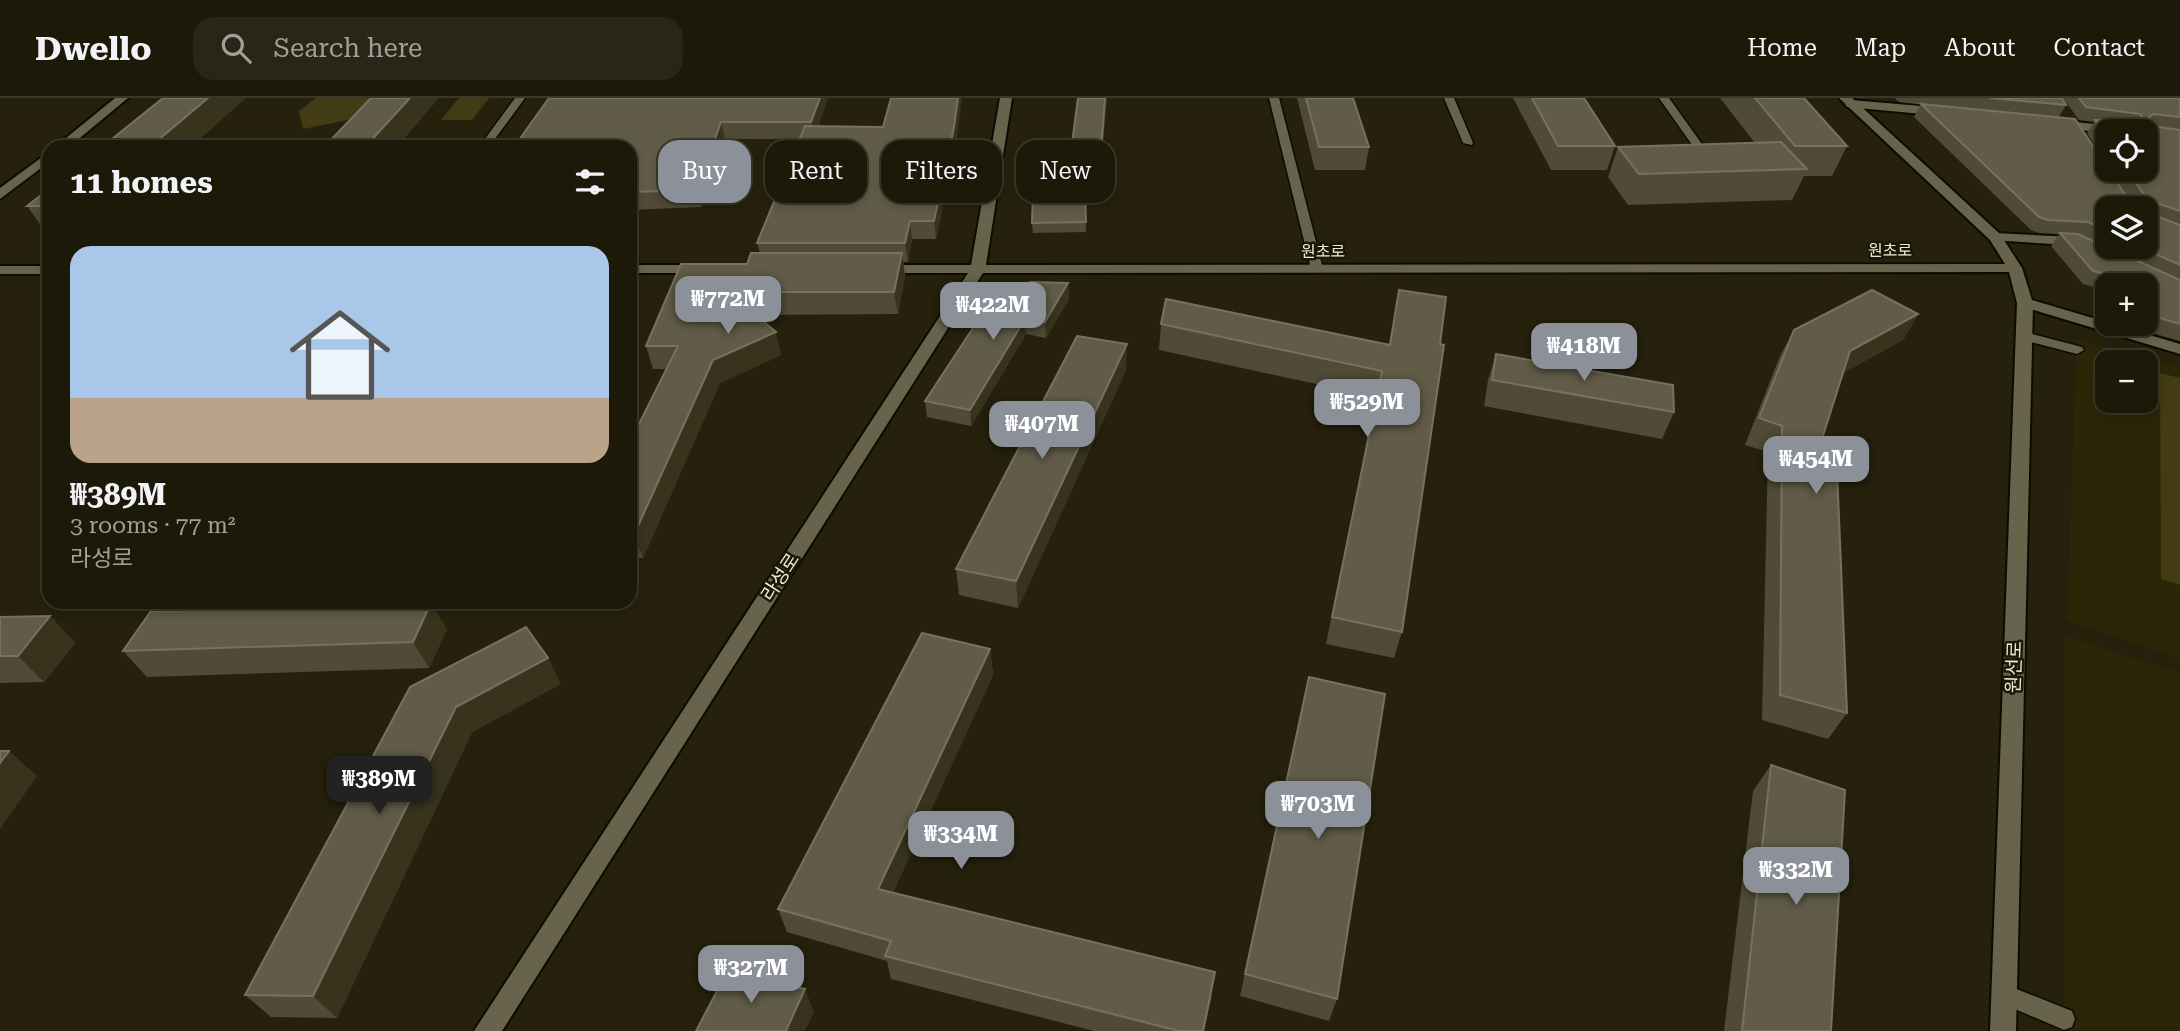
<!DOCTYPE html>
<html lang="en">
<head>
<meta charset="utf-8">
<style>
  :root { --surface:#1c1909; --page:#292617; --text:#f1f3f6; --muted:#a0a09c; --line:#3a382a; --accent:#8c9099 }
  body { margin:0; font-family:"Roboto Serif","Noto Sans KR",serif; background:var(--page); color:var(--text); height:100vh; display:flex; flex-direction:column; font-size:26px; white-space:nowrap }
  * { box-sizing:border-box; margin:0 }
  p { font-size:23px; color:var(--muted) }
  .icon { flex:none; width:38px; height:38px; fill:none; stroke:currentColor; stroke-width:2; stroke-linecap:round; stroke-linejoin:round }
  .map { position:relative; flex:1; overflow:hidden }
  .panel { position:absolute; left:42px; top:42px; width:595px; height:469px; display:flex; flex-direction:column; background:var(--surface); border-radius:21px; box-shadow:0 4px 10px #0003,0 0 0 2px var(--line) }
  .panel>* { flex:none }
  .top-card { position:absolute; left:658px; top:42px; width:665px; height:63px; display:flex; gap:14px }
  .buttons { position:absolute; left:2095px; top:21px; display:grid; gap:14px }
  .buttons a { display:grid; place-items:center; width:63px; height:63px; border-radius:14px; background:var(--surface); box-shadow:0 4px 10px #0003,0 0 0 2px var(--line); font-size:35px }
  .price { position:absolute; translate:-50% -60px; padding:0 16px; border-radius:14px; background:var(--accent); color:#fff; font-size:23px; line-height:46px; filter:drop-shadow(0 2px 4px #0008) }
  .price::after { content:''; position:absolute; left:50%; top:42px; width:21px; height:16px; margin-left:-10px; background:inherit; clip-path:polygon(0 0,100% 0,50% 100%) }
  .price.selected { background:#222; color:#fff }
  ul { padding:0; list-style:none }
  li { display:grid; align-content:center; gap:14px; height:371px; padding:0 28px }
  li+li { border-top:2px solid var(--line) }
  li span { display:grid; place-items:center; height:217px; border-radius:21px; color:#555 }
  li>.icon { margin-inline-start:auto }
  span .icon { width:126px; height:126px; fill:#fffc; stroke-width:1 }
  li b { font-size:30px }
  h2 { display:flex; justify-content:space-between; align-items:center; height:84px; padding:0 28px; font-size:30px }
  .pill { padding:0 24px; border-radius:21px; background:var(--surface); box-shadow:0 4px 10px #0003,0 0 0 2px var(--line); font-size:24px; line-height:63px }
  .pill.selected { background:var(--accent); color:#fff }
  header { display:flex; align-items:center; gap:42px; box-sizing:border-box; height:98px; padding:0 35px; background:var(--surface); border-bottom:2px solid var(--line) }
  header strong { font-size:33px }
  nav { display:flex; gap:38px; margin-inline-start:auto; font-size:24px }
  .search { width:490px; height:63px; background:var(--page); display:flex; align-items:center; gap:18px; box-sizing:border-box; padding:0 24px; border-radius:21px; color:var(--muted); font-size:26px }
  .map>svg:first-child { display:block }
  .built { fill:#2c2608; fill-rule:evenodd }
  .green { fill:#423b14 }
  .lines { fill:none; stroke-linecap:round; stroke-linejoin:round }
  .service-casing { stroke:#0f0b00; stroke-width:3 }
  .minor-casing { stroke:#0f0b00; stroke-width:4 }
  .tertiary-casing { stroke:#0f0b00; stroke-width:4 }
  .service { fill:#68644c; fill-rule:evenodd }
  .minor { fill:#68644c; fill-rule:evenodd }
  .tertiary { fill:#68644c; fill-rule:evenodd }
  .wall { fill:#504b36; fill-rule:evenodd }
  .shaded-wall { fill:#38331d }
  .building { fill:#615c47; stroke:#76725f; stroke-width:2 }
  .labels { text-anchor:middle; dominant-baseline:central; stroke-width:5; stroke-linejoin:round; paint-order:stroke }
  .far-street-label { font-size:16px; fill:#ece9dc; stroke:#1c1804 }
  .street-label { font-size:19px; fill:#ece9dc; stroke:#1c1804 }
</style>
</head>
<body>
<header>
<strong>Dwello</strong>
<div class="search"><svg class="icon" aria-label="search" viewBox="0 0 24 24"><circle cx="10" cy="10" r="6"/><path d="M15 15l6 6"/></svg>Search here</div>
<nav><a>Home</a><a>Map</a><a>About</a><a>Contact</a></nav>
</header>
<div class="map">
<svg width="2180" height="933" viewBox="0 0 2180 933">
  <rect width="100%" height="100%" fill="#26210c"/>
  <g class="built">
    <path d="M2077,241L2180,269V560L2067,522ZM2107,264H2146V303H2107Z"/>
    <path d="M2064,537L2180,575V933H2064Z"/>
  </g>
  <g class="green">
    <path d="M316,0H377L363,19L303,31L299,13Z"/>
    <path d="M459,0H489L472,22H441Z"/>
    <path d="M2160,275L2180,280V487L2161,481Z"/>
  </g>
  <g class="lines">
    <defs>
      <g id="service">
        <path d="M515,0H525L489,49H479Z"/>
        <path d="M1269,0H1279L1323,171L1321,174H1313L1311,171Z"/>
        <path d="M1444,0H1454L1473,45L1472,47L1463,45Z"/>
        <path d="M1659,0H1669L1704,49L1703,51H1695Z"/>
        <path d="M2024,234L2082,249L2084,252L2077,256L2019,241L2018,238Z"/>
        <path d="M2004,886L2072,913L2075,921L2072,929L2064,932L1996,903L1993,896L1996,889Z"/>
      </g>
      <g id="minor">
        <path d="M1851,2L1944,10L1950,14L1944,18L1847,9L1845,6Z"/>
        <path d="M2054,22L2126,29L2132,33L2107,35L2050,29V23Z"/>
        <path d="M1995,135L2073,139L2088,147L2081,151L2070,147L1990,142V136Z"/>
        <path d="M2025,200L2180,246V256L2020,208L2017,205L2020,202Z"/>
      </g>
      <g id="tertiary">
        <path d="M115,0H128L69,49H55Z"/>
        <path d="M1000,0H1012L986,167L2005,166L1990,142L1839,0H1852L2000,136L2022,170L2033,205L2016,933H1990L2017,205L2009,174L983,175L502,933H474L968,175H880L873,171L880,167H971Z"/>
        <path d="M49,54V64L0,101V90Z"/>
        <path d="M630,167H702L709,171L702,175H630Z"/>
        <rect x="0" y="168" width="49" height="8"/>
      </g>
    </defs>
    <use href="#service" class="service-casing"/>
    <use href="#minor" class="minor-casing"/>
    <use href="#tertiary" class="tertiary-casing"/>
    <use href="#service" class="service"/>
    <use href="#minor" class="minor"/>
    <use href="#tertiary" class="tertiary"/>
  </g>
  <g class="wall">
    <path d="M828,0L818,28L956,47L936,141H912L908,164H903L905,178L898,216L755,217L781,257L720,285L643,460H630V344L666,271H653L646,248L760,155L757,145L800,41H725L702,109L630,112V49H514Z"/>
    <path d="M1078,0H1107L1100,78L1071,77V53Z"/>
    <path d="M1297,0H1353L1369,49L1365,72H1315Z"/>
    <path d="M1513,0H1584L1615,48L1607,72H1551Z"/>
    <path d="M1720,0H1804L1847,48L1832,78H1804L1792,102L1628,107L1608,79L1618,49L1755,45Z"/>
    <path d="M1895,0H2062L2066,7L2059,19L2127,100L2110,72H2146L2107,33V67L2087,35L2094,24L2079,22L2063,0H2180V243L2121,226H2146V187H2107V222L2106,221L2093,189L2083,186L2051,148L2059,136L2039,135L2031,132L1914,19L1921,6L1934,8L1899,4ZM2107,110L2146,149H2107Z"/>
    <path d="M49,91V133H45L27,108Z"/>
    <path d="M1085,94L1086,134L1033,135L1032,125Z"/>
    <path d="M1068,185L1069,201L1046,240L1026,236L971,328L927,319L925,303Z"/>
    <path d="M1399,192L1402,534L1394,560L1326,546L1376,299L1159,252L1161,226L1389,247Z"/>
    <path d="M1918,216L1903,242L1843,275L1814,366L1847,615L1828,641L1762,622L1768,354L1745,347L1780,258L1794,232Z"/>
    <path d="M1496,256L1674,314L1662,341L1484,308L1488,282Z"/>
    <path d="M1126,272L1018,510L959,497L956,471Z"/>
    <path d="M50,518L75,545L44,584L0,585V519Z"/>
    <path d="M447,531L429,570L147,579L123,553Z"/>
    <path d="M990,551L993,577L893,794L1212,897L1204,933H1094L891,881L887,863L787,834L778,811Z"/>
    <path d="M1309,579L1337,901L1329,923L1240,898Z"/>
    <path d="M561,586L472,634L337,920L271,919L245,897L410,589Z"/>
    <path d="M1771,667L1831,933H1724L1753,693Z"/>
  </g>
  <g class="shaded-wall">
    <path d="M208,0H246L191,49H150Z"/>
    <path d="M410,0H439L397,49H365Z"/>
    <path d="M820,0H828L814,41L811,24Z"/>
    <path d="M958,0H962L956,47L936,141L934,123Z"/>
    <path d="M1105,0H1107L1100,78L1101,54Z"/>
    <path d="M721,24L725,41L702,109L697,92Z"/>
    <path d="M910,123L912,141L908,164L905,145Z"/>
    <path d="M902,155L905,178L898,216L894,194Z"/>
    <path d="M1068,185L1069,201L1046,240L1045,224Z"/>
    <path d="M1918,216L1903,242L1836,279L1850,253Z"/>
    <path d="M1025,221L1026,236L971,328L970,312Z"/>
    <path d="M776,234L781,257L720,285L643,460L634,437L713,262Z"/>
    <path d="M1127,246L1126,272L1018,510L1016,483Z"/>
    <path d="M431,505L447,531L429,570L413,544Z"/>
    <path d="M50,518L75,545L44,584L18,558Z"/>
    <path d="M990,551L993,577L884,814L878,791Z"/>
    <path d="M548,560L561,586L472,634L337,920L313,898L456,609Z"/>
    <path d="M9,653L37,678L0,731V665Z"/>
    <path d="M805,891L814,914L805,933H786Z"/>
  </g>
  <g class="building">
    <path d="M163,0H208L150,49H102Z"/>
    <path d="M371,0H410L365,49H324Z"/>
    <path d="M549,0H820L811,24H721L697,92L630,94V49H514Z"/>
    <path d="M891,0H958L954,29L934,123H910L905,145H757L805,28L883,29Z"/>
    <path d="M1078,0H1105L1101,54L1071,53Z"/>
    <path d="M1306,0H1353L1369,49H1319Z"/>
    <path d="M1532,0H1584L1615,48H1558Z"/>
    <path d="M1755,0H1804L1847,48H1795Z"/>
    <path d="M1990,0H2062L2066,7Z"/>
    <path d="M2079,0H2180V19L2153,16L2147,21L2152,23V28L2180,32V113L2154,104V117L2180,127V167L2140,149H2146V110H2107V133L2088,124L2048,122L2039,119L1921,6L2075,21L2107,69V72H2109L2127,100L2144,97L2127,72H2146V33H2107V41L2095,22L2140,23L2143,21L2140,16L2086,9Z"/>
    <path d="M1781,44L1807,71L1639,76L1618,49Z"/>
    <path d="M49,91V108H27Z"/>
    <path d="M1033,94H1085L1086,124L1032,125Z"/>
    <path d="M2060,135L2078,136L2180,182V226L2146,216V187H2107L2102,175L2093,173Z"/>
    <path d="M751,155H902L894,194H728L776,234L713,262L634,437L630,436V344L678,248H646L681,166H747Z"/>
    <path d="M1031,184L1068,185L1045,224L1025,221L970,312L925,303L994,198Z"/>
    <path d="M1399,192L1446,199L1440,246L1444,247L1402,534L1332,519L1382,273L1161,226L1166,201L1390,247Z"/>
    <path d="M1872,192L1918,216L1850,253L1814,366L1837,371L1847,615L1780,597L1782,328L1759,320L1794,232Z"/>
    <path d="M1077,238L1127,246L1016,483L956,471Z"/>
    <path d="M1496,256L1673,287L1674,314L1492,282Z"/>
    <path d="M431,505L413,544L123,553L151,513Z"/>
    <path d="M50,518L18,558H0V519Z"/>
    <path d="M526,529L548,560L456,609L313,898L245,897L410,589Z"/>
    <path d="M922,535L990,551L878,791L1215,874L1203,933H1179L885,858L891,843L778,811Z"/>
    <path d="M1309,579L1385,596L1337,901L1245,876Z"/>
    <path d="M0,653H9L0,665Z"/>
    <path d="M1771,667L1845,692L1831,933H1742Z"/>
    <path d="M729,870L805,891L786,933H696Z"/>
  </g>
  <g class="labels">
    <g class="far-street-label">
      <text x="1890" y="152">원초로</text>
      <text x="1323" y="153">원초로</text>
    </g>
    <g class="street-label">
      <text transform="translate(780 479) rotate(-57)">라성로</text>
      <text transform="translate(2014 569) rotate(-88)">원선로</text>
    </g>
  </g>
</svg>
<div class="buttons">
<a><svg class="icon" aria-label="locate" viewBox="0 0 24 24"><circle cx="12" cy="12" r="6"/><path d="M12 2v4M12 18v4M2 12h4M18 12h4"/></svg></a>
<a><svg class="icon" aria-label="layers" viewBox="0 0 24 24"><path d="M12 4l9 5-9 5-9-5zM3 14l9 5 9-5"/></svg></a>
<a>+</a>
<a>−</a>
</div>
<b class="price" style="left:728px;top:238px">₩772M</b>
<b class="price" style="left:993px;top:244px">₩422M</b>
<b class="price" style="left:1584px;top:285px">₩418M</b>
<b class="price" style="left:1367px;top:341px">₩529M</b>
<b class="price" style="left:1042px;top:363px">₩407M</b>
<b class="price" style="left:1816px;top:398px">₩454M</b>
<b class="price selected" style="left:379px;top:718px">₩389M</b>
<b class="price" style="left:1318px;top:743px">₩703M</b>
<b class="price" style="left:961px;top:773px">₩334M</b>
<b class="price" style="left:1796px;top:809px">₩332M</b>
<b class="price" style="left:751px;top:907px">₩327M</b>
<div class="top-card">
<a class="pill selected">Buy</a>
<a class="pill">Rent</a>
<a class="pill">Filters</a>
<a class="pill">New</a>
</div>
<section class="panel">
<h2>11 homes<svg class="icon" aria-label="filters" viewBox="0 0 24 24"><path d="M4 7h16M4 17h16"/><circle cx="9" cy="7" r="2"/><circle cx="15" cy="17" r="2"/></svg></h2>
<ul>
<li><span style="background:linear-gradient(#a9c7e8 70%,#b9a48a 0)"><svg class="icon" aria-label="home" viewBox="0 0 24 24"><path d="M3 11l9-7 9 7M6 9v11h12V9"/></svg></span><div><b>₩389M</b><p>3 rooms · 77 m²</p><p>라성로</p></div></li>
</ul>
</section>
</div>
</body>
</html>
